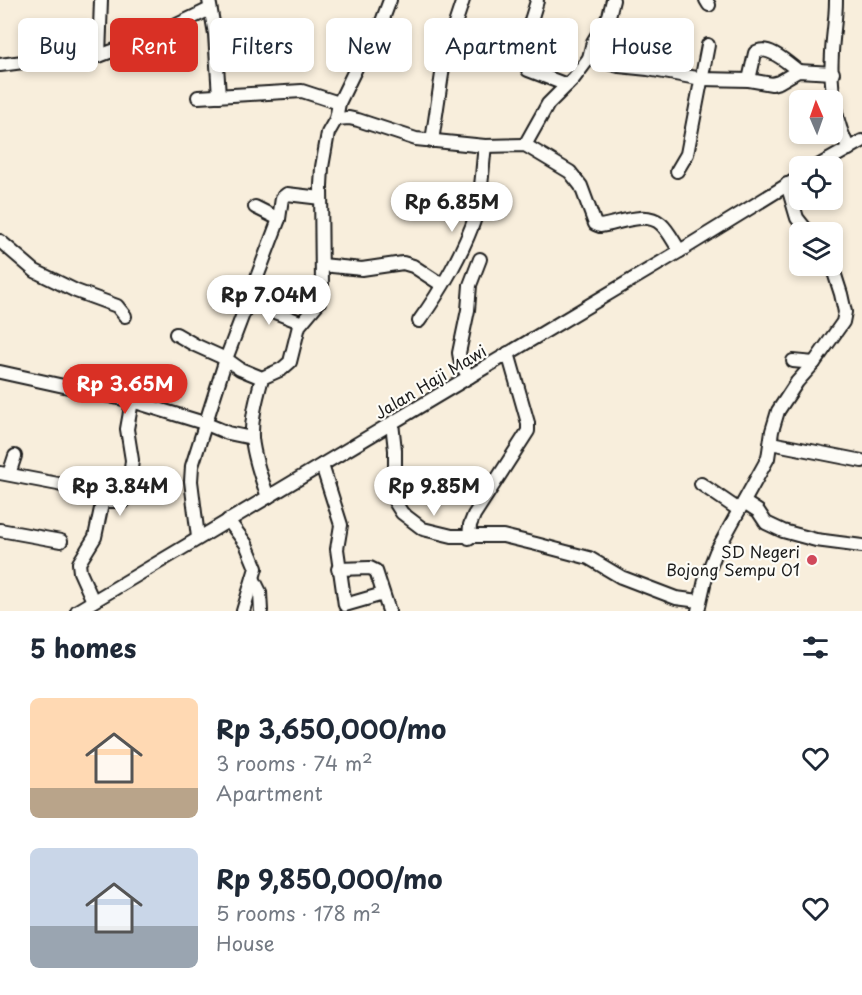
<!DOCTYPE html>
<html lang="en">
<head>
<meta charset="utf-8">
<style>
  :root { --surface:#fff; --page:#f6f6f7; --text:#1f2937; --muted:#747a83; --accent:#d93025 }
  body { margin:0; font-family:"Playpen Sans",sans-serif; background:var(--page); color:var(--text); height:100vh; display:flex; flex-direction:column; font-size:22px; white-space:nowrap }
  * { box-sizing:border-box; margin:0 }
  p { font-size:20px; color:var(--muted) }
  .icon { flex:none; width:33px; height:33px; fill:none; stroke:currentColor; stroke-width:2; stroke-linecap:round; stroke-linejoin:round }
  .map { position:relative; height:611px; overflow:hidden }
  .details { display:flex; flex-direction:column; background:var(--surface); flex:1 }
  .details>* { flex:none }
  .banner { position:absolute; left:18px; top:18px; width:826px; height:54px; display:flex; gap:12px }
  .needle { width:39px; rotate:358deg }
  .fabs { position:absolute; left:789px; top:90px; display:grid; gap:12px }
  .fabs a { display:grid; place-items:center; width:54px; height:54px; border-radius:9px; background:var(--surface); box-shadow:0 3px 9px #0003; font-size:30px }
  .price { position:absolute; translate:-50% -51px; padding:0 14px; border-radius:21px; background:#fff; color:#222; font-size:20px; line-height:39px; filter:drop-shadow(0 2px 3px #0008) }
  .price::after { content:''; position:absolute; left:50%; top:36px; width:18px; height:14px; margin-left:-9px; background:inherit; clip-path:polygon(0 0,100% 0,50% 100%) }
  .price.current { background:var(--accent); color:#fff }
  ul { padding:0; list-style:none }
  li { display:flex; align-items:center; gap:18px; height:150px; padding:0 30px }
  li span { display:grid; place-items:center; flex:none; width:168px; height:120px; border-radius:9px; color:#555 }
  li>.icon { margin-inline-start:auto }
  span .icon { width:72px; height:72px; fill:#fffc; stroke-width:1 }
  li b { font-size:26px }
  h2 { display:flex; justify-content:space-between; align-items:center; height:72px; padding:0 30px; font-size:26px }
  .tag { padding:0 21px; border-radius:9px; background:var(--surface); box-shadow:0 3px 9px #0003; font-size:21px; line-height:54px }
  .tag.current { background:var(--accent); color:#fff }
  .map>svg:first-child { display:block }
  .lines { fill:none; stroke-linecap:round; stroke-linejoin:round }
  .minor-casing { stroke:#1c1c1c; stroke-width:16 }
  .minor { stroke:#fdfcf7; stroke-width:12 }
  .poi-dot { fill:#d1495b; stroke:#fdfcf7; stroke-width:2 }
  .labels { text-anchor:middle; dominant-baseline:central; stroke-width:4.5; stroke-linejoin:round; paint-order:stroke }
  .street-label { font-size:16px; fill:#1c1c1c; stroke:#fdfcf7 }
  .poi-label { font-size:16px; fill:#1c1c1c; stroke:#fdfcf7; text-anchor:end }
</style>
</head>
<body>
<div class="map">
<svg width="862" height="611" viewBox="0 0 862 611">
  <rect width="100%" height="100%" fill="#f8eedc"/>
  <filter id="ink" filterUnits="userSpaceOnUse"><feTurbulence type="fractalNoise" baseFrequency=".0167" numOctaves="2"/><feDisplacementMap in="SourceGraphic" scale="12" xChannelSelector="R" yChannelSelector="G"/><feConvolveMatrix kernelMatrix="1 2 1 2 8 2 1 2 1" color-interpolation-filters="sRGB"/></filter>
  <g filter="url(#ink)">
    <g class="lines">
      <defs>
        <g id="minor">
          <path d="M209,0L215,34L219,96"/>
          <path d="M706,0L709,5"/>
          <path d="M836,0C836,18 833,34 832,52C830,84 834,120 849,149"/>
          <path d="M537,1L528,30L534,47L528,70L567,85"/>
          <path d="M99,56L101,0"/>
          <path d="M589,58L619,66L648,69L702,79L749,80L772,84L779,82L798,71L833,73"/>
          <path d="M0,65L46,59L99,56L158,34L210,9"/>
          <path d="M749,80L755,53C767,43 788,63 798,71"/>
          <path d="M198,97L302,91L339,103"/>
          <path d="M336,119L349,118L358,120L416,139L485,146L525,145L570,172L581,186L595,224L600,226C618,224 645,210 661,224C669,231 674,243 680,251"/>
          <path d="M432,141L445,54L463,0"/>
          <path d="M525,145L548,104L574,78L589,58L593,42L609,16L613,0"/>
          <path d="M818,166L862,141"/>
          <path d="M677,171L687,154L708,45"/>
          <path d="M787,184L797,218L808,232"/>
          <path d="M255,207L279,219"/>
          <path d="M0,241L35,271L76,291L117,306L125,316"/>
          <path d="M322,265L362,269L403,263L413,266L442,285"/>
          <path d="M249,302L300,322"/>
          <path d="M419,321C441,291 464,251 476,215C482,193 482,168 485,146"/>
          <path d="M176,334L195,345L226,359L240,369L262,378L282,369L290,362L299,326L319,302L322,285L321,186L322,167L328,133L336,119L339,103L357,66L378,32L390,0"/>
          <path d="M793,361L814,363"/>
          <path d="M0,372L132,401L204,423L228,433L252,438"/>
          <path d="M469,377L461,364L459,353L468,310L470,285L480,259"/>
          <path d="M262,378C257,397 251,418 252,438C254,458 261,478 268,497"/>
          <path d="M392,423L395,450V502L402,513L423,529L452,536H503L536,544L589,558L621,577L676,598L699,601"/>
          <path d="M771,443L862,461"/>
          <path d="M322,465L341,525L337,549L345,605L383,594"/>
          <path d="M0,473L58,484L108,501H124L128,497L129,488L132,460L127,429L132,401"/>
          <path d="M9,474L15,456"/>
          <path d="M701,484L739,510"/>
          <path d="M744,502L758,511L766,523L783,531L816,540L862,546"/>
          <path d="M228,520L246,544L256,568L243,611"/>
          <path d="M0,530L61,541"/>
          <path d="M198,537L191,481L192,466L226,359L279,219L282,198L287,194L321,198"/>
          <path d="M469,538L470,525L474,515L528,431V423L508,353"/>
          <path d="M338,569L370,568L376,571L389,611"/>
          <path d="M253,578L260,592L261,611"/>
          <path d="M93,601L80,572L79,563L95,537L103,499"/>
          <path d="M77,611L680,251L800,177"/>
          <path d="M698,611L705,580L716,552L768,458L772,431L778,411L797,382L814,363L843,322L845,312L841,294L832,266"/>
        </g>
      </defs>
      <use href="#minor" class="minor-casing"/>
      <use href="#minor" class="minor"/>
    </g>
  </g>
  <circle class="poi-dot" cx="812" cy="560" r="6"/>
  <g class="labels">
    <g class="street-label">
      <text transform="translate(430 381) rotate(-31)">Jalan Haji Mawi</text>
    </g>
    <g class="poi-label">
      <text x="800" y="551">SD Negeri<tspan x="800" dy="18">Bojong Sempu 01</tspan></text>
    </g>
  </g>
</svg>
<div class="fabs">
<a><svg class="needle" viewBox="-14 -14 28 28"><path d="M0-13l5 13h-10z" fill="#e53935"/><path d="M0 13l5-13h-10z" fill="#747a83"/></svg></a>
<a><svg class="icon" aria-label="locate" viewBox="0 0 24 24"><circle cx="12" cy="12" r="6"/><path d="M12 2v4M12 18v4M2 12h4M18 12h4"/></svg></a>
<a><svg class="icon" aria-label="layers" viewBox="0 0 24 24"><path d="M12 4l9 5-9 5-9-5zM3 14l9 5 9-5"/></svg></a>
</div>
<b class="price" style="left:452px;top:233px">Rp 6.85M</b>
<b class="price" style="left:269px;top:326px">Rp 7.04M</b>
<b class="price current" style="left:125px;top:415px">Rp 3.65M</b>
<b class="price" style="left:120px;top:517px">Rp 3.84M</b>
<b class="price" style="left:434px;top:517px">Rp 9.85M</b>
<div class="banner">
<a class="tag">Buy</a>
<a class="tag current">Rent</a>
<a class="tag">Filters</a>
<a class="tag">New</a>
<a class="tag">Apartment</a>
<a class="tag">House</a>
</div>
</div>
<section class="details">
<h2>5 homes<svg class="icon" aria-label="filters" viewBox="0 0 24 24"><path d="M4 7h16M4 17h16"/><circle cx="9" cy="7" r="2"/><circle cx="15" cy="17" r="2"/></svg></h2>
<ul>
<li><span style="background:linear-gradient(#ffd9b3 75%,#b9a48a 0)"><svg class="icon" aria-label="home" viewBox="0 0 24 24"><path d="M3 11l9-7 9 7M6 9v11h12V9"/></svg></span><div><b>Rp 3,650,000/mo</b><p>3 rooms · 74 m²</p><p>Apartment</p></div><svg class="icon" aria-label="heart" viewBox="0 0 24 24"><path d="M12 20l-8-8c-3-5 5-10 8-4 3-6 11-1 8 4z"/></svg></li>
<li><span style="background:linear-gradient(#c9d6e8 65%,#9aa5b1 0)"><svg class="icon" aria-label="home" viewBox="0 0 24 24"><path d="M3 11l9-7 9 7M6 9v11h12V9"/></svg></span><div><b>Rp 9,850,000/mo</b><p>5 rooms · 178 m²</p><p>House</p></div><svg class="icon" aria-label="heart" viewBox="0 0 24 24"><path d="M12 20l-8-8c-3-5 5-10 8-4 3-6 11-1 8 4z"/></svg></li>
</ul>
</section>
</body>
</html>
